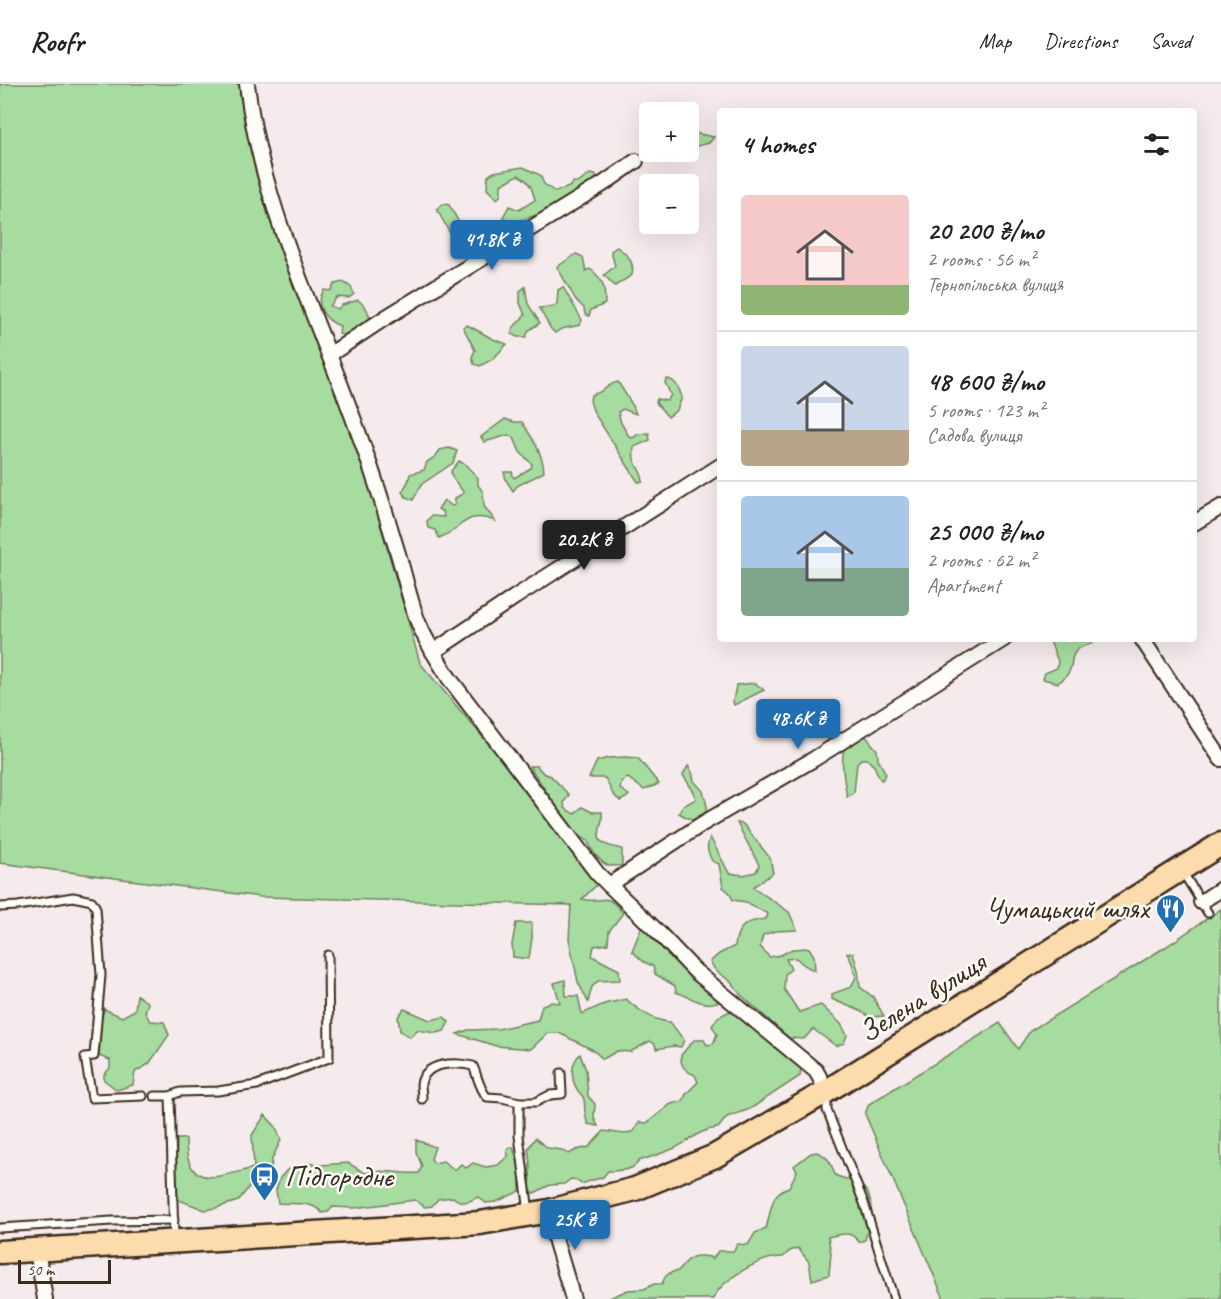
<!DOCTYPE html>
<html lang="en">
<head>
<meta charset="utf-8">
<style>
  :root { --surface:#fff; --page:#f2f2f2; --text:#202124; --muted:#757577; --line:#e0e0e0; --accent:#1f6fb2 }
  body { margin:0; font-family:Caveat,sans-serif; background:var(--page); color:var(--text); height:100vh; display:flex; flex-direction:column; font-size:22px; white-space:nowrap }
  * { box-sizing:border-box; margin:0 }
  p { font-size:20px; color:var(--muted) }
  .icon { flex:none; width:33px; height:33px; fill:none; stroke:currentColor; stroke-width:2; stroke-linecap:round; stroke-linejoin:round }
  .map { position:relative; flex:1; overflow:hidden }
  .details { position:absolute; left:717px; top:24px; width:480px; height:534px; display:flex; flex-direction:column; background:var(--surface); border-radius:6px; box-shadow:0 6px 24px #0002 }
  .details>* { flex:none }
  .controls { position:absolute; left:639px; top:18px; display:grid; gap:12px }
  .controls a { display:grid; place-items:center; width:60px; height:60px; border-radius:6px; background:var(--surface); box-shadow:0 6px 24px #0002; font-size:30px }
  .scale { position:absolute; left:18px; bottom:15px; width:93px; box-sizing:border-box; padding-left:6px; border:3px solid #3b2a1e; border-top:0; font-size:16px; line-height:21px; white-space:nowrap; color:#3b2a1e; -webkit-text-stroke:4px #fdfcf7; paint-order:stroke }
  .price { position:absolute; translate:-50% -51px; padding:0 14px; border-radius:6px; background:var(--accent); color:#fff; font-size:20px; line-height:39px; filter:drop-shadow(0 2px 3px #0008) }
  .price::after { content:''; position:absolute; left:50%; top:36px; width:18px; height:14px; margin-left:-9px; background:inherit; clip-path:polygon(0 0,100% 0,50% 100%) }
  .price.current { background:#222; color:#fff }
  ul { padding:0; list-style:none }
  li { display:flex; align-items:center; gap:18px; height:150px; padding:0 24px }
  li+li { border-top:2px solid var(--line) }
  li span { display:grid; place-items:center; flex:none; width:168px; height:120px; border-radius:6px; color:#555 }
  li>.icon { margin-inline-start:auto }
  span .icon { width:72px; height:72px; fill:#fffc; stroke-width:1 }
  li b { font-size:26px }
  h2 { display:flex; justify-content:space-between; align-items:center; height:72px; padding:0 24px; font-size:26px }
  header { display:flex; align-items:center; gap:36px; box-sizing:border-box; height:84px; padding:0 30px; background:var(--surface); border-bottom:2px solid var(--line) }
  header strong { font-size:28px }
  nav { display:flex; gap:33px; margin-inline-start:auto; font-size:21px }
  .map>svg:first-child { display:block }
  .green { fill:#a6dca0; stroke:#70835f; stroke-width:1.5 }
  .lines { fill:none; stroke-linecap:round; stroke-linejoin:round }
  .service-casing { stroke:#3b2a1e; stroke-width:11 }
  .minor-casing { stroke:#3b2a1e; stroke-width:18 }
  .trunk-casing { stroke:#3b2a1e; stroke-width:27 }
  .service { stroke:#fdfcf7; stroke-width:7 }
  .minor { stroke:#fdfcf7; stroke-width:14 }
  .trunk { stroke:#fcdcac; stroke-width:22 }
  .labels { text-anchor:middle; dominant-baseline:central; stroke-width:5; stroke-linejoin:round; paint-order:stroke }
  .poi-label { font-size:30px; fill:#3b2a1e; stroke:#fdfcf7; text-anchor:end }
  .street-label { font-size:30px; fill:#3b2a1e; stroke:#fdfcf7 }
</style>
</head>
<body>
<header>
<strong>Roofr</strong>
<nav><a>Map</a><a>Directions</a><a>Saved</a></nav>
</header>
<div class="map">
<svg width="1221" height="1215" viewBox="0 0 1221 1215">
  <rect width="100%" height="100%" fill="#f6ebec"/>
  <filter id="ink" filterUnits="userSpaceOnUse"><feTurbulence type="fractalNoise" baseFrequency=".0167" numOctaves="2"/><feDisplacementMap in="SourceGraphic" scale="12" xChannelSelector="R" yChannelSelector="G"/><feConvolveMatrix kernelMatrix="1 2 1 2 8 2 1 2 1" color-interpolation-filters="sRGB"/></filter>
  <g filter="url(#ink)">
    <g class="green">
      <path d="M0,0H240L281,163L353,345L420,579L603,795L582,815C604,821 604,805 623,829L609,847L608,860L594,862L592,872L619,886L620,896L598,897L592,903L588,918L578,898L569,855L571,821L261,813L0,779Z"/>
      <path d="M689,48L714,53L709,59L689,64Z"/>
      <path d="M523,83L540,91L544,100L555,108L569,103L573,98L578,99L590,90L596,91L598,96L552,125L512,140L503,133L509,122L519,126L535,116C532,104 530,97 518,91L501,101V111L497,115L487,105L488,92L494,88Z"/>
      <path d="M443,120L449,121L474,165L466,167L453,154L437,126Z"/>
      <path d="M617,163C627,170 635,178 632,191L615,202L604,191L615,182L611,167Z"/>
      <path d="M576,170L583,173L586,187L590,185C604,195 605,204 605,220L591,226L589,232L585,230L584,224L576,216L557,183Z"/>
      <path d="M343,198L351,203L354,210L349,214L337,213L330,222L338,225L342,221L358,216C366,222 369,227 370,236L346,251L339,250L340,242C324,236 314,221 324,206L330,207L335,200Z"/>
      <path d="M525,203L528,220L540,239L529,246L526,253H517L512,250L513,244L525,231L520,219V207Z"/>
      <path d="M563,203L582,236L580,241L561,245L555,249L551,245L539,224L553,223L557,220L558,206Z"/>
      <path d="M467,241L493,255L507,260L493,275L480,282L474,280L472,273L475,266L463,243Z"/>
      <path d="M666,295C676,295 679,305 682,313L677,326L668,333L656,319L657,315L667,317L671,311L665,299Z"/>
      <path d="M618,298L633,322L636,330L623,325L618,328L621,339L630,354L635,353L638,350L649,349L650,356L634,363C631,384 642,382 643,398H638L594,329L590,317L591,311C605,308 607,300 618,298Z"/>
      <path d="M505,335L514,338H522C532,354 543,369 544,388L517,402L513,407L506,396L504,388H512L514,394L531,384L532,380L520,368L514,354L508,351L484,358L481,353Z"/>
      <path d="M449,364L457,367L453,379L422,400L413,416L406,413L402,408L408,398L410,390L424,386L427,378L435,373L440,366Z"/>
      <path d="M459,377L467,382L478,394V401L483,408L484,422L495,437C464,426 464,444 439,454L435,446L428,444L427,437L431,432L444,433L443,428L438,425L444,416L452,422L455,421V414L464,409L452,393L451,387Z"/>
      <path d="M1049,555H1091L1092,559C1088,561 1081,563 1078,565C1066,575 1079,585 1058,599L1043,595L1045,589L1057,584L1058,577Z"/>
      <path d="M755,599L764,606L734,621L733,618L736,601Z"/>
      <path d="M864,650L877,666L878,675L886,690L882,696L880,695L874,682L867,675H861L857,679L854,708L847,713C845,700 838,671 847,660C850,655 859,652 864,650Z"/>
      <path d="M626,673L638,674L659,700L644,706L628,694L622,697L620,705L629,711L626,714L620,717L613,710L605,694H589L597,677L609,674Z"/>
      <path d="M529,682H537L543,689L551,692L569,711L564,718L565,724L574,730L582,723L592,728H602C604,749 585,758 622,765V782C617,781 612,783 607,781C599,777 590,765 588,757L570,746L561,735L557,723Z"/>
      <path d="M688,682L692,688L694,697L703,707L707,722L705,732C695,738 687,734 679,729L683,722L696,715L694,708L683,691Z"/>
      <path d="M737,739L743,740L770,774L773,789L753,803L789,828L797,846L775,847L763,851L760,862L769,873L781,871L792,865L809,864L814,872L815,887L804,881L796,874L786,875L791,885L785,890L784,905L799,928L821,921L841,940L847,951L844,959L836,962L813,945L804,955L789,954L741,911L730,897L716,887L710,878L719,870L735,862C737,841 747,837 766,835L768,830L746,818L733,816L729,808L723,803L719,780L712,777C707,767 706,763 710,753L729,789L743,791L756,788L759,781Z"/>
      <path d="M1221,825V1215H944L865,1030L869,1020L1000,939L1018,965L1030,947L1167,862Z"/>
      <path d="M516,839H532V854L529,875L513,873L512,860Z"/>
      <path d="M641,844L650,846L723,916C704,925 694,914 676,908L675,902L655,890L653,882L644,878L632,867Z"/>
      <path d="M847,869H853L858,886L860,903L873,913L884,932L870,933C859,924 845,922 832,915V910L851,903L856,893L852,879Z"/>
      <path d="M565,896L566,912H578L582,930L604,920L626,915C639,927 653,937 670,938L684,956L681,963L674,962L656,965L655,960L650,957L630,968L617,967L603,975L593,966L559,949H548L531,965L496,962L457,950L468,946L498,945L538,936L542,921L551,918L560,919L554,899Z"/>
      <path d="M137,911L148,919L145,928L150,937L164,938L169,951L149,980L135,988L133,1001L117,1006L104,996V991L110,984V976L99,972L101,937L104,925L122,933L135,926Z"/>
      <path d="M736,924L802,977L800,992L750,1025L727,1033L718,1044C700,1045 690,1057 675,1064C663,1069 651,1073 639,1077C632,1088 620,1086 608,1087L603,1093L581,1100L576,1096L571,1095L564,1100L550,1101L534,1109L530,1105C530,1091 531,1079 528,1065L535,1054L548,1064L561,1066L569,1070L576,1066L589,1063L604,1047L624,1050L634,1047L639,1038L647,1039L671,1020L683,1017L686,1010L698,998L695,991C685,987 680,982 681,971L694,956H704L707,961L713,960L717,950L712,942L718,933Z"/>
      <path d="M404,925L430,936L444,933L449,938L444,947L436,949L417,946L410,953L400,947L398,933Z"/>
      <path d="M580,970L586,986L588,1012L595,1020L594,1034L598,1042L588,1040C583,1029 586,1019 583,1013C581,1010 578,1008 577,1005C570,994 571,979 580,970Z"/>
      <path d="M265,1031L276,1043L281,1056L272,1075L270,1094L261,1101L250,1102L238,1117L216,1124L205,1126L179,1116L175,1100L177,1055H186C185,1108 219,1092 254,1084L252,1051Z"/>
      <path d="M416,1056L435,1063L431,1075L434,1079L443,1077L455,1086L461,1080L466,1084L473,1079L486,1083L498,1081L508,1072L507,1065L513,1063L520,1085V1107L496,1118L486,1119L478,1113C468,1118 462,1121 453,1113L438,1115L432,1122L425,1123L415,1116L355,1124L333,1123L328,1128L322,1129C312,1116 293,1121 278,1119L276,1106L280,1094L287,1086L298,1082L307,1079L320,1081L348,1079L365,1089C384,1084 401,1091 419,1089L422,1082L416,1068Z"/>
      <path d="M817,1068C829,1073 831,1079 835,1091C842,1095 851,1095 858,1099C879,1113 870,1136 865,1156L859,1158C850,1146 842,1150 828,1153L831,1169L829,1191L812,1196L809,1178L798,1164L790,1167L783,1173C762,1172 722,1195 713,1215H607L628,1206L644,1205L654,1200H662C665,1191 669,1188 678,1187C690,1173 691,1170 710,1173L712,1176L718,1167H734L737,1160L748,1161L755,1149L766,1144C772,1127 769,1109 789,1103L797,1087L794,1082L811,1069Z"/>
    </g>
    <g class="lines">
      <defs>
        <g id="service">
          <path d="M1182,787L1208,829"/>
          <path d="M0,823L18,822L73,813L92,817L96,824L101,891L94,972L85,973L92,1014L143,1012"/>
          <path d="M154,1012H170"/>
          <path d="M827,1013V1026L864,1119L894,1215"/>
          <path d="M422,1015C422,1010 421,1004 421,1000C425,977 457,978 473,982C478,993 479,1004 487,1013L502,1014L519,1018V1052L529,1128"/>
          <path d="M519,1018H536L550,1011L562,1010L561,989"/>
          <path d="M0,1144L112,1137L174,1136"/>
          <path d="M174,1154L170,1012L180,1008L218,1007L257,1001L329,974L328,871"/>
        </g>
        <g id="minor">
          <path d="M247,0C261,120 316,230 356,342C371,382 384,423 396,463C404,488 409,514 418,538C426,558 438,576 449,594L597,789L609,801L657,847L695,887L816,987L827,1007"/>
          <path d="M329,271L385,234L603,100L636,77"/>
          <path d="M1194,439L1221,423"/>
          <path d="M1142,555L1221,675"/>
          <path d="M433,568L515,513L720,382"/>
          <path d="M609,801L702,740L814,675L1004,555"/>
          <path d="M1201,818L1221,805"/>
          <path d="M549,1127L556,1158L573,1215"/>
          <path d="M37,1166L45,1215"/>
        </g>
        <path id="trunk" d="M0,1168L480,1139L549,1127L635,1105L715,1072L827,1007L1221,760"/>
      </defs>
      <use href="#service" class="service-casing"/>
      <use href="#minor" class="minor-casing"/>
      <use href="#trunk" class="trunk-casing"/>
      <use href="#service" class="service"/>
      <use href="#minor" class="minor"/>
      <use href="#trunk" class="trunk"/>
    </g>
  </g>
  <defs>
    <symbol id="restaurant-pin" viewBox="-11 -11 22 30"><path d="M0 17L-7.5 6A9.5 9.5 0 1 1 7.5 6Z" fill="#1f6fb2" stroke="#fdfcf7"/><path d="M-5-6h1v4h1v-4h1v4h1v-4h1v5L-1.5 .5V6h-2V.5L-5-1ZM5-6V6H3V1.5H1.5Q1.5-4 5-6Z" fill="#fff"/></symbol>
    <symbol id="bus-pin" viewBox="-11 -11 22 30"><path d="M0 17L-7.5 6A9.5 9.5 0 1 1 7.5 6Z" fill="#1f6fb2" stroke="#fdfcf7"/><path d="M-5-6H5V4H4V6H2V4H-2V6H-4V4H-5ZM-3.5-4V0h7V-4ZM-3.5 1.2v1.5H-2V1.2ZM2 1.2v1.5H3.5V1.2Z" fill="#fff"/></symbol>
  </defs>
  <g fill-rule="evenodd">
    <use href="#restaurant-pin" x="1154" y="808" width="33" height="45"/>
    <use href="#bus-pin" x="248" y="1076" width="33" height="45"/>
  </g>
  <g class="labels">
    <g class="poi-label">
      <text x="1149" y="824">Чумацький шлях</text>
      <text x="285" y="1092" text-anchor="start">Підгороднє</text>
    </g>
    <g class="street-label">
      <text transform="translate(922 913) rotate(-32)">Зелена вулиця</text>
    </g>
  </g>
</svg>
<div class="controls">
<a>+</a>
<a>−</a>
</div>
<div class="scale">50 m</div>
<b class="price" style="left:492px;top:187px">41.8K ₴</b>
<b class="price current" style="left:584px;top:487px">20.2K ₴</b>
<b class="price" style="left:798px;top:666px">48.6K ₴</b>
<b class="price" style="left:575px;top:1167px">25K ₴</b>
<section class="details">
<h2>4 homes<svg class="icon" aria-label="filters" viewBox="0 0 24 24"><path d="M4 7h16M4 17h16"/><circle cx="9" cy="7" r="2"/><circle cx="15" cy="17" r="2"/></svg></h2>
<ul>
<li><span style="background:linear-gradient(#f6c9c9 75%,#8fb573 0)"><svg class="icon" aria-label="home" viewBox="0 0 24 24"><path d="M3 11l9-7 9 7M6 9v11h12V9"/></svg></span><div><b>20 200 ₴/mo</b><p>2 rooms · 56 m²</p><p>Тернопільська вулиця</p></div></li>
<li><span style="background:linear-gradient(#c9d6e8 70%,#b9a48a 0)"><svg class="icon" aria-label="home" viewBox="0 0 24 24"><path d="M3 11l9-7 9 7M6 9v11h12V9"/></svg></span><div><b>48 600 ₴/mo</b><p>5 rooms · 123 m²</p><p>Садова вулиця</p></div></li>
<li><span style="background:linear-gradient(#a9c7e8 60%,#7fa58c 0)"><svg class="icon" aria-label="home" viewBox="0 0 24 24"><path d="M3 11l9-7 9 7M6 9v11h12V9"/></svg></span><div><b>25 000 ₴/mo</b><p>2 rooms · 62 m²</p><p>Apartment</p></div></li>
</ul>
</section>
</div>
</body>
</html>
